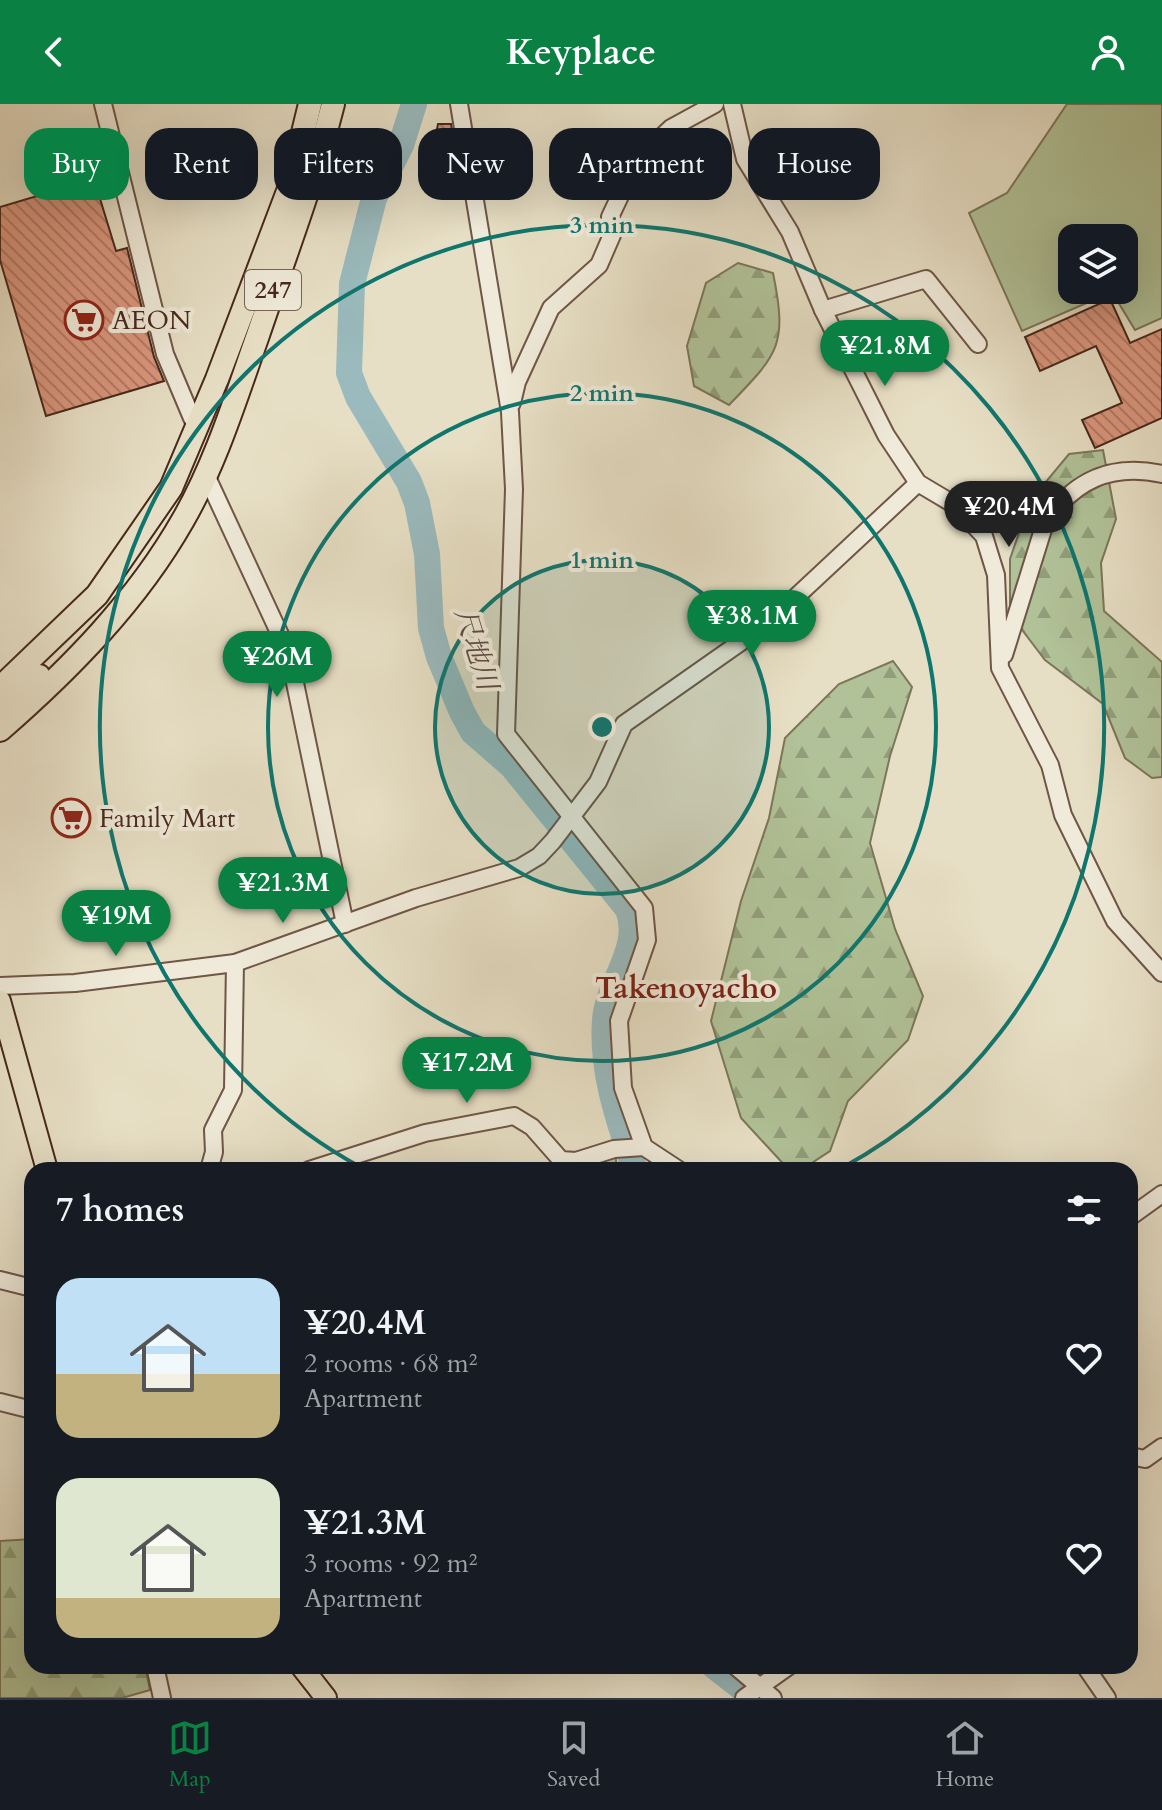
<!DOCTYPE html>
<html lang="en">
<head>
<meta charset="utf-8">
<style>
  :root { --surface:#171b24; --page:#20242c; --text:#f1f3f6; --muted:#9ea1a6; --line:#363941; --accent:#0b8043 }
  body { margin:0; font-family:Cardo,"Noto Serif JP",serif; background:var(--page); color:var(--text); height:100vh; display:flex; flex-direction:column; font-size:30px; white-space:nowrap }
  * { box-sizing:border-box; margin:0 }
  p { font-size:26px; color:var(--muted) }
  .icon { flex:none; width:44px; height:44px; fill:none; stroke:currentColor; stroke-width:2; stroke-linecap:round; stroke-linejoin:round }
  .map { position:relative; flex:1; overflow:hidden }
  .drawer { position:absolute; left:24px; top:1058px; width:1114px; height:512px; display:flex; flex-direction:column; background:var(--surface); border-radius:24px; box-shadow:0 8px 32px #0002 }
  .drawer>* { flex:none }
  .banner { position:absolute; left:24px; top:24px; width:1114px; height:72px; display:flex; gap:16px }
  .controls { position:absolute; left:1058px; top:120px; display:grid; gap:16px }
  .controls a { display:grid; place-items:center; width:80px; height:80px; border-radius:16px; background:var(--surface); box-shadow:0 8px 32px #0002; font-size:40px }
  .price { position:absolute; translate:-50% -68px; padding:0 18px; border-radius:28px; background:var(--accent); color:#fff; font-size:26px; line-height:52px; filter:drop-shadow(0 2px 4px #0008) }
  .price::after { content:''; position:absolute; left:50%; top:48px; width:24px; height:18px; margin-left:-12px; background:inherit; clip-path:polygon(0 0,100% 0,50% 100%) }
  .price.selected { background:#222; color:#fff }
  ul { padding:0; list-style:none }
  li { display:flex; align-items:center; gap:24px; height:200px; padding:0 32px }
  li span { display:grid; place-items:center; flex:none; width:224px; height:160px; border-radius:24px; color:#555 }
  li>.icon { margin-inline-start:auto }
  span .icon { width:96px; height:96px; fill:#fffc; stroke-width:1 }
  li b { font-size:34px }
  h2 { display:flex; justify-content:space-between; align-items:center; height:96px; padding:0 32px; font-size:34px }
  .pill { padding:0 28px; border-radius:24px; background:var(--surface); box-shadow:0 8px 32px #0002; font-size:28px; line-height:72px }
  .pill.selected { background:var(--accent); color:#fff }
  header { display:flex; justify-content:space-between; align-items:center; height:104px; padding:0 32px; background:var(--accent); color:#fff; font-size:36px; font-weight:700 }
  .menu { display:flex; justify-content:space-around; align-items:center; height:112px; border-top:2px solid var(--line); background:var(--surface); font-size:22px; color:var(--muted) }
  .menu a { display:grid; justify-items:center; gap:4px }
  .menu .selected { color:var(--accent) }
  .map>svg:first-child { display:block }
  .forest { fill:url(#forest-firs); stroke:#7c765a; stroke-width:2 }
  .park { fill:url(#park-tufts); stroke:#7c765a; stroke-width:2 }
  .garden { fill:#b1c298; stroke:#7c765a; stroke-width:2; fill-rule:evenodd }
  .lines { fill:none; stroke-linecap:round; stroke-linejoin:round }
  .river { stroke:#9ababd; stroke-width:26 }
  .building { fill:url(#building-back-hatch); stroke:#47291b; stroke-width:2 }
  .minor-casing { stroke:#6f5646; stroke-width:20 }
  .major-casing { stroke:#47291b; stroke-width:24 }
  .highway-casing { stroke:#47291b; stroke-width:26 }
  .minor { stroke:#efead9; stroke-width:16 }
  .major { stroke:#e7dfc5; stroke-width:20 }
  .highway { stroke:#e7dfc5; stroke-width:22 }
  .ring { fill:none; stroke:#0f766e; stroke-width:4 }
  .labels { text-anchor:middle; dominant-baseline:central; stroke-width:8; stroke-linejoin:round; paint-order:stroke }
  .shield { fill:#efead9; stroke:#796354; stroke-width:2 }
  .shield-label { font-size:24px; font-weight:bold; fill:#47291b }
  .poi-label { font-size:26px; fill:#47291b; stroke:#efead9; text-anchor:start }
  .water-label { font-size:28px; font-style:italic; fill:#5c4d44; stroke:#efead9 }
  .quarter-label { font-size:30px; font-weight:bold; fill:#7a1f14; stroke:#efead9 }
  .centre { fill:#0f766e; stroke:#efead9; stroke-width:4 }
  .ring-label { font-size:24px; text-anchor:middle; font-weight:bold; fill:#0f766e; stroke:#efead9; stroke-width:8; stroke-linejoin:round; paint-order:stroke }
</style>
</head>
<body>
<header><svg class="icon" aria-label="back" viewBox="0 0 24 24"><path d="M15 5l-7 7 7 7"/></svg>Keyplace<svg class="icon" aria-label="person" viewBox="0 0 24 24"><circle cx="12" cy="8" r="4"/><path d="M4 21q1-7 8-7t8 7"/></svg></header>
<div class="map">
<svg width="1162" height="1594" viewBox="0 0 1162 1594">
  <defs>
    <pattern id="forest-firs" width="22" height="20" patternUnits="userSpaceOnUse" patternTransform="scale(2)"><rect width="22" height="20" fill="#b1c298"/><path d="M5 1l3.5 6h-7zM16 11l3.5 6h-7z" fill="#929e7b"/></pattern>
    <pattern id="park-tufts" width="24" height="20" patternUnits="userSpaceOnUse" patternTransform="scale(2)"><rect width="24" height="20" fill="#b1c298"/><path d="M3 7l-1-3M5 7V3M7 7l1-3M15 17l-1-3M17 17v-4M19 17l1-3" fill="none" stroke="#929e7b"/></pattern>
    <pattern id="building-back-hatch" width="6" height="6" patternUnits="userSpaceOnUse" patternTransform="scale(2)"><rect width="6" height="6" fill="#d9967d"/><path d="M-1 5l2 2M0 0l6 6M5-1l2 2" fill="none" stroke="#b27a66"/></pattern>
  </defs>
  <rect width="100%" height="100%" fill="#e7dfc5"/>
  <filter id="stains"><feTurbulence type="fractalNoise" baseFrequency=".0025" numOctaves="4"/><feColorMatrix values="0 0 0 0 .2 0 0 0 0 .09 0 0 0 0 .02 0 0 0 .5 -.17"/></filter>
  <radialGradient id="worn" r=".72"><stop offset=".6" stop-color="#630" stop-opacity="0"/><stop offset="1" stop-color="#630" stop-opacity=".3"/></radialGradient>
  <g class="forest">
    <path d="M738,159L773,169C788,242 778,250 729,301L694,282L687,242L706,179Z"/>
    <path d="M1103,346L1116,415L1101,459L1104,507L1162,558V673L1152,674L1125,654L1103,600L1045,556L1010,510V455L1030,397L1069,350Z"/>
    <path d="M893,557L912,583L890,652L870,739L895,825L923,892L908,936L848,997L830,1047L801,1066H789L741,1014L711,917L741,797L769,714L785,634L839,580Z"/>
    <path d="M32,1435V1562H145L150,1586L122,1594H0V1437Z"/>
  </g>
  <path class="park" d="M615,1048L617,1066H567L573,1060Z"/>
  <path class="garden" d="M1067,0H1162V214L1135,226L1112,188L1022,227L969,109L1007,89ZM1072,134H1124V186H1072Z"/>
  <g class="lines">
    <g class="river">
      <path d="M414,0L401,41L374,94L352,180L349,269L358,293L409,378L417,399L427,450L431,524L439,553L462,608L473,628L512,662L628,805C643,844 608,877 605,916C601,968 619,1017 635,1066"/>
      <path d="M714,1562L755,1594"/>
    </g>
  </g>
  <g class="building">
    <path d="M438,20H451L454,37L435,36Z"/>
    <path d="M94,75L116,147L127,144L154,253L164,277L46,312L0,156V103Z"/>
    <path d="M1110,195L1130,239L1162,225V314L1095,344L1082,316L1122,299L1096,242L1040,267L1025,233Z"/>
  </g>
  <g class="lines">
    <defs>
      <g id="minor">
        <path d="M103,0L165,250L192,314L199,321"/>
        <path d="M459,0L510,308L514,385L506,630L644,804L647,836L619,917L623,984L644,1043L679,1066"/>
        <path d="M732,0L745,55L790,128L823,206L886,331L918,379L955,401L984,432L996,471L1000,564L1050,661L1063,711L1115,817L1162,869"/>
        <path d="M823,206L926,175L978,240"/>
        <path d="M512,299L517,278L551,204L599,161L612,131L610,113L637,56L671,24L715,0"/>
        <path d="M206,371L289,550L345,820"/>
        <path d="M1004,551L1045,419C1074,376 1111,359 1162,370"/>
        <path d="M0,882L75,879L235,859L416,794L519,764L539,752L553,737L598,678L624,620L768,519L918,379"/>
        <path d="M209,1066L214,1048L213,1026L233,986L235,859"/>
        <path d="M309,1066L425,1029L514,1012L532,1023L561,1056L576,1057L614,1045L644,1043"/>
        <path d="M1130,1113L1162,1090"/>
        <path d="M0,1176L32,1184"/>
        <path d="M0,1298L32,1306"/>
        <path d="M1130,1352L1145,1355L1162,1343"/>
        <path d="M155,1562L162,1594"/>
        <path d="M735,1562L773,1594"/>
        <path d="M1085,1562L1107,1594"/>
        <path d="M744,1594L789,1562"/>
      </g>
      <g id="major">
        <path d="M0,897L47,1066"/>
        <path d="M301,1562L326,1594"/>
      </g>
      <g id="highway">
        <path d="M0,584L97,491L171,384L217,275L290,82L310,0"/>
        <path d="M0,605L39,572"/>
        <path d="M0,626C70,565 137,497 183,416C216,359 236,293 258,231C284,154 313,79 333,0"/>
      </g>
    </defs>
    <use href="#minor" class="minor-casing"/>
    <use href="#major" class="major-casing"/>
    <use href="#highway" class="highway-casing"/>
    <use href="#minor" class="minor"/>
    <use href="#major" class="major"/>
    <use href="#highway" class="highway"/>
  </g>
  <circle cx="602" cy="623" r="167" fill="#0f766e" fill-opacity=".12"/>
  <g class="ring">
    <circle cx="602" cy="623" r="167"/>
    <circle cx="602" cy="623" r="334"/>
    <path d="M362 1064A502 502 0 1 1 842 1064"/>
  </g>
  <defs>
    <symbol id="supermarket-ring" viewBox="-11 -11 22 22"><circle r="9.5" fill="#efead9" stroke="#8f2418" stroke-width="1.5"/><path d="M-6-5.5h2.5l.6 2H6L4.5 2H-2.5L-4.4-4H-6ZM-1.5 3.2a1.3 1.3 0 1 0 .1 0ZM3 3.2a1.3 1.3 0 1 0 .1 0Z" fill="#8f2418"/></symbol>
  </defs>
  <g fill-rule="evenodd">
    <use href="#supermarket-ring" x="62" y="194" width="44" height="44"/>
    <use href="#supermarket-ring" x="49" y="692" width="44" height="44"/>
  </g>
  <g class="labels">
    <rect class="shield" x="245" y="166" width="56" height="40" rx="6"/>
    <g class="shield-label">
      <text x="273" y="186">247</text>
    </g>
    <g class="poi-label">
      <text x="112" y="216">AEON</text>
      <text x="99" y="714">Family Mart</text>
    </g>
    <g class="water-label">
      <text transform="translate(476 545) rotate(73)">尺地川</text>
    </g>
    <g class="quarter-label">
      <text x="686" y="884">Takenoyacho</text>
    </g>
  </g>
  <circle cx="602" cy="623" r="12" class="centre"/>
  <g class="ring-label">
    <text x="602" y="129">3 min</text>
    <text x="602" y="297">2 min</text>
    <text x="602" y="464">1 min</text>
  </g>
  <rect width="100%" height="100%" filter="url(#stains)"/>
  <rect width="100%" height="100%" fill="url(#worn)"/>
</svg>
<div class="controls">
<a><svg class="icon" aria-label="layers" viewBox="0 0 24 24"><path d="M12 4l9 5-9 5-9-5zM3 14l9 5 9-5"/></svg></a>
</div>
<b class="price" style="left:885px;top:284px">¥21.8M</b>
<b class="price selected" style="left:1009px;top:445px">¥20.4M</b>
<b class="price" style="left:752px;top:554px">¥38.1M</b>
<b class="price" style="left:277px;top:595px">¥26M</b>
<b class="price" style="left:283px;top:821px">¥21.3M</b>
<b class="price" style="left:116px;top:854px">¥19M</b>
<b class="price" style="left:467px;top:1001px">¥17.2M</b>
<div class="banner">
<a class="pill selected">Buy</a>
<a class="pill">Rent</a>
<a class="pill">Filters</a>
<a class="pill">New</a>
<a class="pill">Apartment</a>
<a class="pill">House</a>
</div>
<section class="drawer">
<h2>7 homes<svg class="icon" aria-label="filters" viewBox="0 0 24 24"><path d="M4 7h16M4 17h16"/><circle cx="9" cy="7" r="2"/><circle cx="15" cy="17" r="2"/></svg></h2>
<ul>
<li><span style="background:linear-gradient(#bfe0f5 60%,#c2b280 0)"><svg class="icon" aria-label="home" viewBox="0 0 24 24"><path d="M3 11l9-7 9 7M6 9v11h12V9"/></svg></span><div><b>¥20.4M</b><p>2 rooms · 68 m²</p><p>Apartment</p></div><svg class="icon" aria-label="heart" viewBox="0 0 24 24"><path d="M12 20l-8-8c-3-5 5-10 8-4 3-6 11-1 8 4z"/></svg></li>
<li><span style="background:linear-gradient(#dfe7d0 75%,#c2b280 0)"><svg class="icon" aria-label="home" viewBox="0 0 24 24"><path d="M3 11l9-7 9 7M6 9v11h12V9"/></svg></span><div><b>¥21.3M</b><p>3 rooms · 92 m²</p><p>Apartment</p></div><svg class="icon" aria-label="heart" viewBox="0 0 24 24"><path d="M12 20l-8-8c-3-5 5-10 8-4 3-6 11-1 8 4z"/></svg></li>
</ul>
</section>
</div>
<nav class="menu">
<a class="selected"><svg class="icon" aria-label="map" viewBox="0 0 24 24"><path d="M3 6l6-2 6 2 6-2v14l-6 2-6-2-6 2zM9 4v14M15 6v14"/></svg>Map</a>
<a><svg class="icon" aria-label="saved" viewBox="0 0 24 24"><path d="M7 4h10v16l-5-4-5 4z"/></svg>Saved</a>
<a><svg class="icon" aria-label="home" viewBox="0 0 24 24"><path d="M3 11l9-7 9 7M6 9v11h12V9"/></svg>Home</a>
</nav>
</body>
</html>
